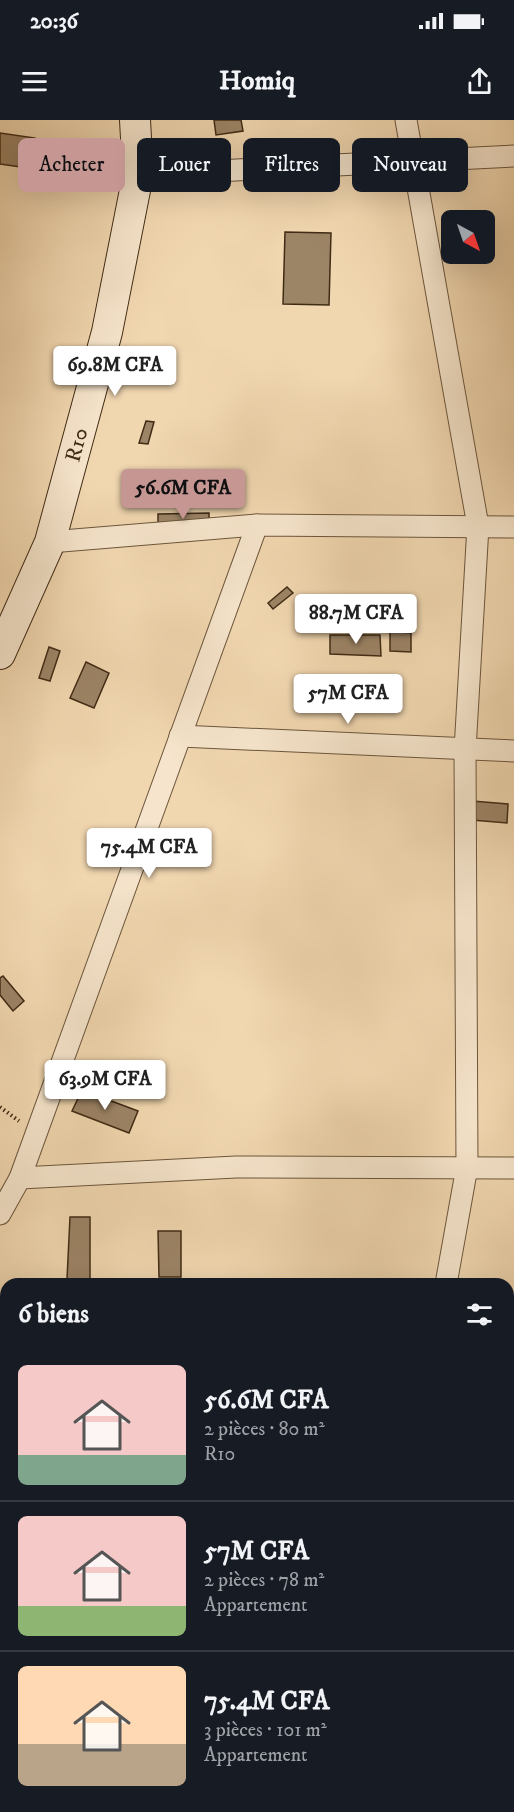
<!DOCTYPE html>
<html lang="fr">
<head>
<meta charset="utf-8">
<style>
  :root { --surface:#171b24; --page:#242831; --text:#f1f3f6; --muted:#9ea1a6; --line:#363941; --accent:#c59692 }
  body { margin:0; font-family:"IM FELL DW Pica",serif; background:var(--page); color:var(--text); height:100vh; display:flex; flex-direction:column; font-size:22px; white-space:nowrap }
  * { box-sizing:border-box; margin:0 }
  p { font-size:20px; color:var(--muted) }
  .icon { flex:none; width:33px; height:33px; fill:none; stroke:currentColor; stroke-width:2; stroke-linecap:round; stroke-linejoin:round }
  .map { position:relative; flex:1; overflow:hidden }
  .details { position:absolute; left:0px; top:1158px; width:514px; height:534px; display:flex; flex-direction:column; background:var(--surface); border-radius:18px 18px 0 0; box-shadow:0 6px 24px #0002 }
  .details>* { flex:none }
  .hud { position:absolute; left:18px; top:18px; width:478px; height:54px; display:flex; gap:12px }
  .needle { width:39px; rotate:140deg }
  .tools { position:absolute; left:441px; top:90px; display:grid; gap:12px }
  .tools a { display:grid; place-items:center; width:54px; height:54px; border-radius:9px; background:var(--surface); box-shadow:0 6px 24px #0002; font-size:30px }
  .price { position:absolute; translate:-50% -51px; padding:0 14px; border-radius:6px; background:#fff; color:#222; font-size:20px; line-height:39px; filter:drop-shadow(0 2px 3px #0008) }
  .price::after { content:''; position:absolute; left:50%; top:36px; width:18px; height:14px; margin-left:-9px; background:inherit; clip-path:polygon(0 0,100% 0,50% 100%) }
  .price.active { background:var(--accent); color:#111 }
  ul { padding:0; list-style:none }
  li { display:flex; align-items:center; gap:18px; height:150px; padding:0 18px }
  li+li { border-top:2px solid var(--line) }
  li span { display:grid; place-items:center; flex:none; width:168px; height:120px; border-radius:9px; color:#555 }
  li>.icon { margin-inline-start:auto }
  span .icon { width:72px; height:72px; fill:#fffc; stroke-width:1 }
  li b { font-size:26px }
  h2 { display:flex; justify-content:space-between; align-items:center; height:72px; padding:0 18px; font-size:26px }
  .chip { padding:0 21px; border-radius:9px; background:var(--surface); box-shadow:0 6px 24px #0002; font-size:21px; line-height:54px }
  .chip.active { background:var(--accent); color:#111 }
  .status { display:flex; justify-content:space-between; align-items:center; height:42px; padding:0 30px; background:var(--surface); direction:ltr }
  .status svg { height:16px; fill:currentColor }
  header { display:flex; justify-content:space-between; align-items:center; height:78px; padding:0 18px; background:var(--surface); font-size:27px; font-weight:800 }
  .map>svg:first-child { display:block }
  .building { fill:#9c8466; stroke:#402b15; stroke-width:1.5 }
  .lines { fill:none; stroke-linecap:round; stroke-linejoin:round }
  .minor-casing { stroke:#6c563c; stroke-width:23 }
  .secondary-casing { stroke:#402b15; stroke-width:32 }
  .path { stroke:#402b15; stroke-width:4; stroke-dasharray:1.5 3; stroke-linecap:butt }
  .minor { stroke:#f6e5cc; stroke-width:21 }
  .secondary { stroke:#f6e5cc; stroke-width:30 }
  .labels { text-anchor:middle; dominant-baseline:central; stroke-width:4.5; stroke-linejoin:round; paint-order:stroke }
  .street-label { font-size:22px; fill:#402b15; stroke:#f6e5cc }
</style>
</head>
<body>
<div class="status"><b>20:36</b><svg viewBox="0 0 49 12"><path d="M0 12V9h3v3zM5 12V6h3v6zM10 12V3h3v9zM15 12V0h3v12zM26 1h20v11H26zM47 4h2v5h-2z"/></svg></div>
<header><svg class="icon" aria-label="menu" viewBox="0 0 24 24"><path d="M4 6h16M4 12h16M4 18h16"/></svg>Homiq<svg class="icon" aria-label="share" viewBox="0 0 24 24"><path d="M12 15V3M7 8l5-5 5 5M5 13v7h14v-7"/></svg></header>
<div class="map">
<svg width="514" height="1692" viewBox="0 0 514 1692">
  <rect width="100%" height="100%" fill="#f1d7b0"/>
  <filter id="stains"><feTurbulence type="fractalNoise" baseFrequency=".00333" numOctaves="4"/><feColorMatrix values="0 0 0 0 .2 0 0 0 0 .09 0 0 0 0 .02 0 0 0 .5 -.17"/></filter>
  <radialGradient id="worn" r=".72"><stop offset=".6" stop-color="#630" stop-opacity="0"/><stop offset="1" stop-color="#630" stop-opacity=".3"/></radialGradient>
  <g class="building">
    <path d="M214,0H241L243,11L216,15Z"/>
    <path d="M0,13L35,18L27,48L0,44Z"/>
    <path d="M285,112L331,113L329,185L283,184Z"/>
    <path d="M146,301L154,302L148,324L139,323Z"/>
    <path d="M209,393V406L158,408V394Z"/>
    <path d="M287,467L293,473L273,489L268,483Z"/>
    <path d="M390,511L411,513V532L390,531Z"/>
    <path d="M330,515H380L381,536L330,534Z"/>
    <path d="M49,527L60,531L50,561L39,558Z"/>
    <path d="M86,542L109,553L94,588L70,578Z"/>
    <path d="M472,681L508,684L507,703L472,700Z"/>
    <path d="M3,856L24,881L13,891L0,875V858Z"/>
    <path d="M82,970L138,991L129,1013L72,991Z"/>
    <path d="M70,1097H90V1160L67,1159Z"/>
    <path d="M158,1111H181V1157H159Z"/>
    <path d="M4,1169H6V1200H3Z"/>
    <path d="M6,1663V1686H15L5,1688L1,1664Z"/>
    <path d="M346,1686H378V1692H347Z"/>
  </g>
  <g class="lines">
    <defs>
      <g id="minor">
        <path d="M406,0L478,406L465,630L467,1047L446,1164"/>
        <path d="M138,55L514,36"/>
        <path d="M50,422L257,405L514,407"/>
        <path d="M180,616L514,631"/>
        <path d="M20,1058L236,1047L514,1048"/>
        <path d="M0,1094L20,1058L257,405"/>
        <path d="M508,1267H514"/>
        <path d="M0,1268H6"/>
        <path d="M0,1586H6"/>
        <path d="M508,1640H514"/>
        <path d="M112,1686V1692"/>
        <path d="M305,1692V1686"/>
      </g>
      <path id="secondary" d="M0,534L50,422L107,212L138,55L135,0"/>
    </defs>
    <use href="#minor" class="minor-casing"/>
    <use href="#secondary" class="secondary-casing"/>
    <path class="path" d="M0,987L19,1001"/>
    <use href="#minor" class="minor"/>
    <use href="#secondary" class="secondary"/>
  </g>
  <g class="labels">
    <g class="street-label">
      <text transform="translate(77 325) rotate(-75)">R10</text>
    </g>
  </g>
  <rect width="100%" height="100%" filter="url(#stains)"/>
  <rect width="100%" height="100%" fill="url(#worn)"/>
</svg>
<div class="tools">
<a><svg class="needle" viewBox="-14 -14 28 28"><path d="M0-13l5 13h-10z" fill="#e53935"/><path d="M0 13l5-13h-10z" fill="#9ea1a6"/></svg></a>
</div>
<b class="price" style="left:115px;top:277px">69.8M CFA</b>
<b class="price active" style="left:183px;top:400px">56.6M CFA</b>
<b class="price" style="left:356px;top:525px">88.7M CFA</b>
<b class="price" style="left:348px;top:605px">57M CFA</b>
<b class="price" style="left:149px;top:759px">75.4M CFA</b>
<b class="price" style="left:105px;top:991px">63.9M CFA</b>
<div class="hud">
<a class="chip active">Acheter</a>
<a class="chip">Louer</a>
<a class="chip">Filtres</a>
<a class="chip">Nouveau</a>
</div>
<section class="details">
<h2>6 biens<svg class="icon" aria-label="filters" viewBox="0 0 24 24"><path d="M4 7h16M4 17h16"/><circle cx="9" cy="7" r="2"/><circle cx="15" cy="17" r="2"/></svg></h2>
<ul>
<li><span style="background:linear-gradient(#f6c9c9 75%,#7fa58c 0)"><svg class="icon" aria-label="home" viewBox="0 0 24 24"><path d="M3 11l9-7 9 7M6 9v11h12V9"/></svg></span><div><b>56.6M CFA</b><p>2 pièces · 80 m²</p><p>R10</p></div></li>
<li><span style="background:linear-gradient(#f6c9c9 75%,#8fb573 0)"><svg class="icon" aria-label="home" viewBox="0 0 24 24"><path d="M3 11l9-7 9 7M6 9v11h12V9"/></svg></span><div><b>57M CFA</b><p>2 pièces · 78 m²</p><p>Appartement</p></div></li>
<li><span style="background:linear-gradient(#ffd9b3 65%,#b9a48a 0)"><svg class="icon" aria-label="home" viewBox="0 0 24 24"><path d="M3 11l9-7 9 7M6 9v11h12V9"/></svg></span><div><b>75.4M CFA</b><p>3 pièces · 101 m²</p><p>Appartement</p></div></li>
</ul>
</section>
</div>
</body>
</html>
